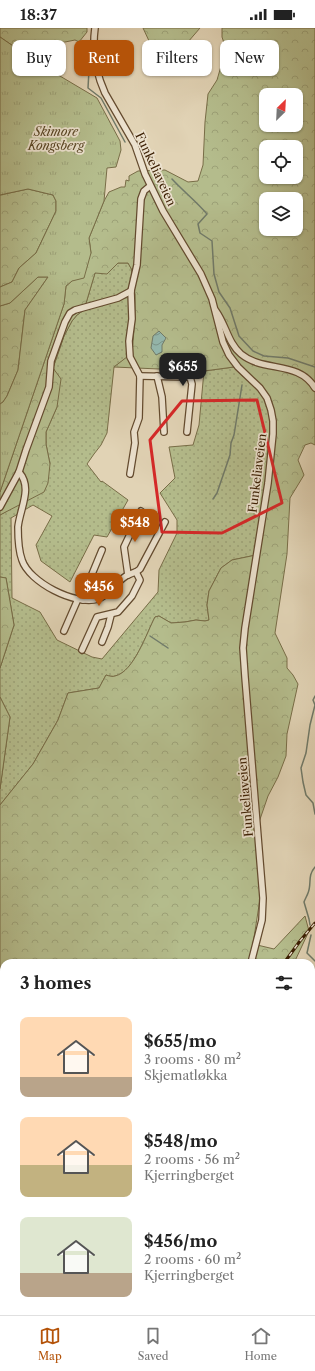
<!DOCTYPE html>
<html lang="en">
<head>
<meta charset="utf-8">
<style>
  :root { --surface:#fff; --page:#f2f2f2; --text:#222; --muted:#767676; --line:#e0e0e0; --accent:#b45309 }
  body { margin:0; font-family:"Libre Caslon Text",serif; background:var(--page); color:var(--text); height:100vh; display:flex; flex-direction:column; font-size:15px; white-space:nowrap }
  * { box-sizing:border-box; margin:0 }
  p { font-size:13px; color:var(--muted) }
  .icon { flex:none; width:22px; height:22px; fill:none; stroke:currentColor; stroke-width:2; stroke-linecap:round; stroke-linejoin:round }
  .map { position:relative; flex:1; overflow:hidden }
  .side { position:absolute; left:0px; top:931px; width:315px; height:356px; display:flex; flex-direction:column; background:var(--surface); border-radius:12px 12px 0 0; box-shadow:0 1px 3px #0004 }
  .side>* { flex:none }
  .banner { position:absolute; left:12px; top:12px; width:291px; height:36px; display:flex; gap:8px }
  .needle { width:26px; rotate:24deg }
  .fabs { position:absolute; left:259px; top:60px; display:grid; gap:8px }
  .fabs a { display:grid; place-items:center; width:44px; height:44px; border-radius:8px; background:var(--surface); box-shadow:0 1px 3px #0004; font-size:20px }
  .price { position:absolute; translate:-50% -34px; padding:0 9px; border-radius:8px; background:var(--accent); color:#fff; font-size:13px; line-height:26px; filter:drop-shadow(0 1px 2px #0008) }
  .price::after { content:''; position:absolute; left:50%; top:24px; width:12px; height:9px; margin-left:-6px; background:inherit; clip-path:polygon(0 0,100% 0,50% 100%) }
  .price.current { background:#222; color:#fff }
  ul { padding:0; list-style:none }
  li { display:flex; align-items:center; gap:12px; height:100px; padding:0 20px }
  li span { display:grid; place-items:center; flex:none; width:112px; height:80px; border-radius:8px; color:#555 }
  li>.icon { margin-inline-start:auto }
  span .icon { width:48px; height:48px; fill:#fffc; stroke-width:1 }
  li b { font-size:17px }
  h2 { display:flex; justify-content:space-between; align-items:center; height:48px; padding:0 20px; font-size:17px }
  .chip { padding:0 14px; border-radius:8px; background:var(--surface); box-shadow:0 1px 3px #0004; font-size:14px; line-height:36px }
  .chip.current { background:var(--accent); color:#fff }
  .status { display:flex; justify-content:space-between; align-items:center; height:28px; padding:0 20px; background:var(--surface); direction:ltr }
  .status svg { height:11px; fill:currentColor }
  .tab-bar { display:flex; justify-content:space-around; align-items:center; height:56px; border-top:1px solid var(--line); background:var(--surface); font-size:11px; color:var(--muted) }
  .tab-bar a { display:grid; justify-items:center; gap:2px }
  .tab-bar .current { color:var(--accent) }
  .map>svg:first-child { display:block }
  .grass { fill:url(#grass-dots); stroke:#786d47 }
  .forest { fill:url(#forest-crowns); stroke:#786d47; fill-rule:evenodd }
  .park { fill:url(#park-tufts); stroke:#786d47 }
  .water { fill:url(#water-waves); stroke:#707a69 }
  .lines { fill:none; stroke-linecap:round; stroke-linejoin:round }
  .stream { stroke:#707a69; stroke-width:1.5 }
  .minor-casing { stroke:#644b2f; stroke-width:8 }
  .minor { stroke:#ece2cf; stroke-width:5.5 }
  .rail-casing { stroke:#3b1e02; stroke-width:3 }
  .rail { stroke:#ece2cf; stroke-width:1.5; stroke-dasharray:4.5; stroke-linecap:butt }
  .marked { fill:none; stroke:#d62828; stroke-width:3; stroke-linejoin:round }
  .labels { text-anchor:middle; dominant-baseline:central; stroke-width:3.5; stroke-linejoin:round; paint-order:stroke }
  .park-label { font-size:12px; font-style:italic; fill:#594624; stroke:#ece2cf }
  .street-label { font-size:12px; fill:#3b1e02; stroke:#ece2cf }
</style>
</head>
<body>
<div class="status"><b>18:37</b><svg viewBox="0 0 49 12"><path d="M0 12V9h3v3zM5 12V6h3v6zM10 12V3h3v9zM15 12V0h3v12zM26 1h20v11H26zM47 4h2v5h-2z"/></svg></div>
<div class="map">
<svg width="315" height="1287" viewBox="0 0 315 1287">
  <defs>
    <pattern id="grass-dots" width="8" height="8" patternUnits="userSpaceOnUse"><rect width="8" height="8" fill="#b4bc8c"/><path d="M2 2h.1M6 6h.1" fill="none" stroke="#9ca177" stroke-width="1.8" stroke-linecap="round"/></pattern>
    <pattern id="forest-crowns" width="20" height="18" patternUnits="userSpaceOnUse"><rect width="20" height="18" fill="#b4bc8c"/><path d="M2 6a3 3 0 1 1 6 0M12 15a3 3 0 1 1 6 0" fill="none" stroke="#9ca177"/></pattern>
    <pattern id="park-tufts" width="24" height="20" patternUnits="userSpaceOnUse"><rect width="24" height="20" fill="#b4bc8c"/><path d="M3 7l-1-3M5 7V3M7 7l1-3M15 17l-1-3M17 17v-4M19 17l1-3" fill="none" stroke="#9ca177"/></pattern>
    <pattern id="water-waves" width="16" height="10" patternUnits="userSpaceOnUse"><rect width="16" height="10" fill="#94b8ae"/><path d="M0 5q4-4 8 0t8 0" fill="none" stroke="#7a958b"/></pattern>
  </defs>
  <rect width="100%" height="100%" fill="#e1d3b5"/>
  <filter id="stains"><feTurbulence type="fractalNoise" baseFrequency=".005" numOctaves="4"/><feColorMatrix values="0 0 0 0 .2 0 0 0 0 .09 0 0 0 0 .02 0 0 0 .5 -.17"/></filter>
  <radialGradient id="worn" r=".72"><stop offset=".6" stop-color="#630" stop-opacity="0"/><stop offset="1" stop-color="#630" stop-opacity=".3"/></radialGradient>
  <path class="grass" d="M118,235H128L132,242L131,254L135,266V290L132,326L114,339L107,405L101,417L94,426L87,436L101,454L102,453L128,472L107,509L94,507L70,554L41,533L36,517L52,488L33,477L11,490L12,570L40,584L57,612L92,629L102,631L158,564L159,542L177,505V492L160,465L175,450L169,419L193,417L199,397L204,343L234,339L242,348L252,352L266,371L273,391L256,527L232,532L221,540L209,563L207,577L209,592L205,593L196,592L185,594L171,595L159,588L155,589C147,604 134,644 115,648C113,649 109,648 106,647L99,660L68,665L58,692L33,736L0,777V761L10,689L0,669V640L14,597L6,550L0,549V487L7,483L50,436L46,416V404L57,379L53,340L64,308L72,293L77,287L84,282L95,245Z"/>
  <g class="forest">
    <path d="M0,0H87V4L79,14L75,12L55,16V13H49L48,21L43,25L38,35L0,9Z"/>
    <path d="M143,0H200L163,43Z"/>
    <path d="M222,0H315V417L311,415L305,417L298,432L304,447L290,470L287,526L275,605L287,630V640L293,647L298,656L287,706L286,728L278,749L268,768L257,800L262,858L253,916L274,921L305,888L309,903L294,935H4V1283H81L79,1287H0V777L33,736L58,692L68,665L99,660L106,647C109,648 113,649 115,648C134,644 147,604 155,589L159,588L171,595L185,594L196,592L205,593L209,592L207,577L209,563L221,540L232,532L256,527L270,444L271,381L252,352L242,348L234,339L204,343L114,339L132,325L135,290V266L131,254L132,242L128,235H118L107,246L95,245L84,282L77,287L72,293L64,308L53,340L61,351L57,379L46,404V416L50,436L48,455L44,464L0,487V464L64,276L66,258L72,253L91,225L89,210L104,173L109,164L121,159H125L126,152L129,153V148L138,143L165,142L188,154L198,153L203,137L205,94L208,66L217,52L226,21L222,9ZM266,67H296V97H266ZM266,119H296V149H266ZM266,171H296V201H266Z"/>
    <path d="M28,161L53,167L56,173V183L36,225L19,240L12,254L0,259V167Z"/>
    <path d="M38,249H48L25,282L18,342L7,368L3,374L0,376V278L10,275Z"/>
    <path d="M0,549L6,550L14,597L0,640Z"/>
    <path d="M0,669L10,689L0,761Z"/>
    <path d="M311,1257H315V1287H295V1283H311Z"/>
  </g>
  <path class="park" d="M0,9L38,35L97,70L120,113L121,122L116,139L107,140L104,173L89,210L91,225L84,250L72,253L66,258L64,276L0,464V376L3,374L7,368L18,342L25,282L48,249H38L10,275L0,278V259L12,254L19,240L36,225L56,183V173L53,167L28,161L0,167Z"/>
  <path class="water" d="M159,303L166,310L162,317V324L156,327L151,320L153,308Z"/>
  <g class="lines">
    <g class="stream">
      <path d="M90,24L88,60L101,70L125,114"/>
      <path d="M172,151C183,163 196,173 207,186L198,196L200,205L212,213L214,246L219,264L230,280L239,308L253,323L264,328L288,330L315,339"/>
      <path d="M213,471L217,465L230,427L231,415L234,407L242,357"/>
      <path d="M150,608L168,620"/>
      <path d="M315,668L313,672L315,677L310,697L306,725L301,740L303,754L306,767L313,775L315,786"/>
      <path d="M310,897L309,891L304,874C305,871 307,868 308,865C312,856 307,848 315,839"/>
      <path d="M311,907L307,925L315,933"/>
      <path d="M0,1223L4,1226"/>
      <path d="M306,1283L313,1287"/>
    </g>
    <defs>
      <g id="minor">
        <path d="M95,0C92,22 96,45 105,65L135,117L145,146L163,183L201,246L212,271L223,314L229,327L238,339L260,360L267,370L271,382L273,393V406L268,455L245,600L243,620L245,649L263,870L262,892L251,935"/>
        <path d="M216,283C226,297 228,315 241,326C264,345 298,332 315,360"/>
        <path d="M140,348L130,329L129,313L132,291L131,263L137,237L141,171L144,163L150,158"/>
        <path d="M140,348L190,349L192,356L187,404"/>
        <path d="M157,348L162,369L164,404"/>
        <path d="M19,444C33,460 20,480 18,499C18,510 18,521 22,532C29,554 75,578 98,571C110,567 116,554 126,548C131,545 136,545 140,541L165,494"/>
        <path d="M130,446L135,415L134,404L139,390L140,348"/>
        <path d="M0,479L19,444L26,422L49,359L51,333L65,294L70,285L75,282L118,270L131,263"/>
        <path d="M128,547L124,519L141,483"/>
        <path d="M83,572L85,563L102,522"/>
        <path d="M64,603L78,571"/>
        <path d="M102,614L108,599L111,587"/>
        <path d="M82,622L97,589L118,584L132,568L140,552L136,544"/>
        <path d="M311,984L315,983"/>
        <path d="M311,1013L315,1021"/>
        <path d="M311,1145L315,1148"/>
        <path d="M311,1166L315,1161"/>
        <path d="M254,1283V1287"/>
        <path d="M176,1287L179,1283"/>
        <path d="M229,1287L230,1283"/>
      </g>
    </defs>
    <use href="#minor" class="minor-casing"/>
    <use href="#minor" class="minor"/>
    <defs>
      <g id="rail">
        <path d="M284,935L300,913L315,895"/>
        <path d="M135,1287L137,1283"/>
      </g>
    </defs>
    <use href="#rail" class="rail-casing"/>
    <use href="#rail" class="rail"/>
  </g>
  <path class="marked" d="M257,372L282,475L222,505L162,504L150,412L182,373Z"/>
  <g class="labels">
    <g class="park-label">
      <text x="56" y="103">Skimore<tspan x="56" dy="14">Kongsberg</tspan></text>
    </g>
    <g class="street-label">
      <text transform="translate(156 141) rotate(65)">Funkeliaveien</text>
      <text transform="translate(257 445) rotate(-83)">Funkeliaveien</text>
      <text transform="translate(245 769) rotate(-95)">Funkeliaveien</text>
    </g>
  </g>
  <rect width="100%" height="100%" filter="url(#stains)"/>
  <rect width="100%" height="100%" fill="url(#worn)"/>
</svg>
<div class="fabs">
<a><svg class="needle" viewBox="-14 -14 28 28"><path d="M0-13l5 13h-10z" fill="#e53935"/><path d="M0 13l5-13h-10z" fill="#767676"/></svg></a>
<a><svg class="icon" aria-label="locate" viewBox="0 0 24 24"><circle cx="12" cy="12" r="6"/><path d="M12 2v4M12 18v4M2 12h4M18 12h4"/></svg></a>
<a><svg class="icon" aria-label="layers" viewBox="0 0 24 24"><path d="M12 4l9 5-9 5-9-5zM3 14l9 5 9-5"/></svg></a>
</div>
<b class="price current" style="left:183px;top:359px">$655</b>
<b class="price" style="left:135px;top:515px">$548</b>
<b class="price" style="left:99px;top:579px">$456</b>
<div class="banner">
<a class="chip">Buy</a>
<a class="chip current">Rent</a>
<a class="chip">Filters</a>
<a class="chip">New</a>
</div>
<section class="side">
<h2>3 homes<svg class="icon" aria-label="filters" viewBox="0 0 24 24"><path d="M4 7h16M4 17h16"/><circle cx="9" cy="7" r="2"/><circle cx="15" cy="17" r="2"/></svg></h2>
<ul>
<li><span style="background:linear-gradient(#ffd9b3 75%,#b9a48a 0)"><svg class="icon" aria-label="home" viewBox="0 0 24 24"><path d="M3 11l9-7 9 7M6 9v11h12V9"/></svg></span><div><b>$655/mo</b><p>3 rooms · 80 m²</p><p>Skjematløkka</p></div></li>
<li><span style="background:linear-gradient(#ffd9b3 60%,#c2b280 0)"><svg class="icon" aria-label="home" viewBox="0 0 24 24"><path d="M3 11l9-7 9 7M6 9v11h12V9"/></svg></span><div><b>$548/mo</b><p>2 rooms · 56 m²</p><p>Kjerringberget</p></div></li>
<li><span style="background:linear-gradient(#dfe7d0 70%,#b9a48a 0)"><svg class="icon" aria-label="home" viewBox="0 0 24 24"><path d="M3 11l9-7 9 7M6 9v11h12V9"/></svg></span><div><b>$456/mo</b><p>2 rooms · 60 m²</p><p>Kjerringberget</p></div></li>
</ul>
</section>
</div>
<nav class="tab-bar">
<a class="current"><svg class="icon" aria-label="map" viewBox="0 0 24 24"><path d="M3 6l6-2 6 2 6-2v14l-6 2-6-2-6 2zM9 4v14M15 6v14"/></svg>Map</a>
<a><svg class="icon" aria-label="saved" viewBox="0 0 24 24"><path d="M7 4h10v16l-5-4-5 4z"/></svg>Saved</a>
<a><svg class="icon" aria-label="home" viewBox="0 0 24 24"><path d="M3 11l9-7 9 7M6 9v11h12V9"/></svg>Home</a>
</nav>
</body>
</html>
